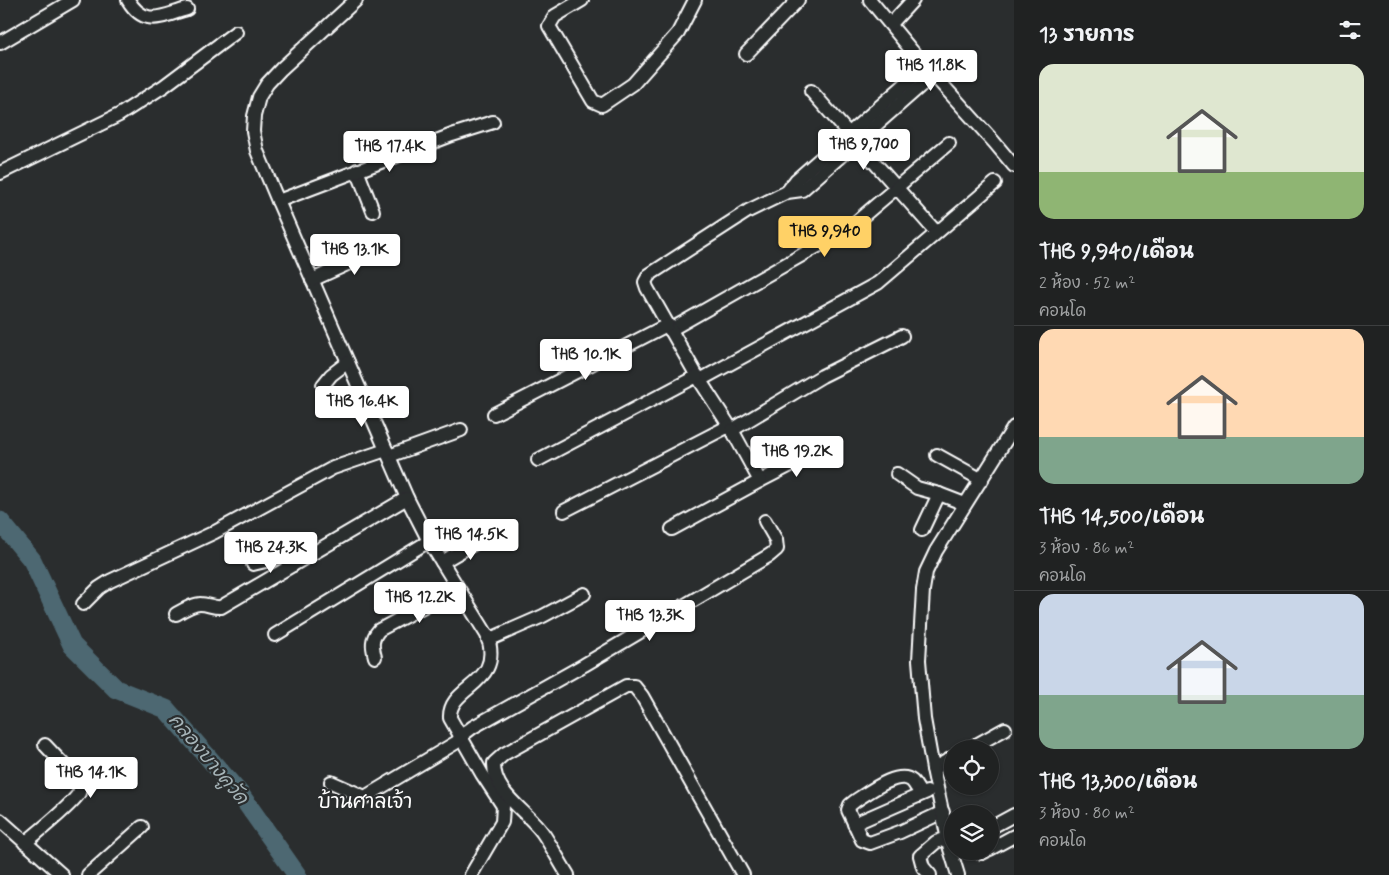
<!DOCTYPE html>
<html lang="th">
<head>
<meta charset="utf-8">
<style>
  :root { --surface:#202222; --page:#282a2a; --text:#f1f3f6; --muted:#a2a4a5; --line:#3d3f40; --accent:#ffd166 }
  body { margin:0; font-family:Mynerve,"Playpen Sans Thai",sans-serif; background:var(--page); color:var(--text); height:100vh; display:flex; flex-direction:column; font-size:19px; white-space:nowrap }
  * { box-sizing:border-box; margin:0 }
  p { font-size:16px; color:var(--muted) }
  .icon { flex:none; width:28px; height:28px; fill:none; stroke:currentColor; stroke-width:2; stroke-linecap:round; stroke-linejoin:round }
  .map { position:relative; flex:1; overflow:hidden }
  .side { display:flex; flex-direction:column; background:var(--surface); width:375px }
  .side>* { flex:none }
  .controls { position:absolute; left:944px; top:740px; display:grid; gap:10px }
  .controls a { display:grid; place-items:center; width:55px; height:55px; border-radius:50%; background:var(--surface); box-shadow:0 1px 4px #0004,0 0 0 1px var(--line); font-size:25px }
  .price { position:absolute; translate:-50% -42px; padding:0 11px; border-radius:5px; background:#fff; color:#222; font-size:16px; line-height:32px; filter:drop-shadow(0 1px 2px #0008) }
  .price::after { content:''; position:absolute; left:50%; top:30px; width:15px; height:11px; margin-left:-8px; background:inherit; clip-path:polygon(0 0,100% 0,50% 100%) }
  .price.on { background:var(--accent); color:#111 }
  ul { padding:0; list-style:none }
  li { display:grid; align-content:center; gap:10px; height:265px; padding:0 25px }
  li+li { border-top:1px solid var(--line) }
  li span { display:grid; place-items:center; height:155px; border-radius:15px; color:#555 }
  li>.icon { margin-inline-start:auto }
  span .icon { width:90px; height:90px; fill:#fffc; stroke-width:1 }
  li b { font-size:21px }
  h2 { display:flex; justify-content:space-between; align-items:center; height:60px; padding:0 25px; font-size:21px }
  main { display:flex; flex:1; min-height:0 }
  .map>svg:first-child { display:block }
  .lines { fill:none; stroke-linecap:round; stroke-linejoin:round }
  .river { stroke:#4d6872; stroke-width:19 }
  .minor-casing { stroke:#fff; stroke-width:16 }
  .minor { stroke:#2a2d2e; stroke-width:12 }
  .labels { text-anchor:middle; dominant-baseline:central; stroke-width:4.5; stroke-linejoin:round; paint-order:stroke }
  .water-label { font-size:19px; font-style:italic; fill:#a6b4b8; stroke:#2a2d2e }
  .quarter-label { font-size:20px; fill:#fff; stroke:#2a2d2e }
</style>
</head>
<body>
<main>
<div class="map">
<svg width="1014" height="875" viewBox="0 0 1014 875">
  <rect width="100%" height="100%" fill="#2a2d2e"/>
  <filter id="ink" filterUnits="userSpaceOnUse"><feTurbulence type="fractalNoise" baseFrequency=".02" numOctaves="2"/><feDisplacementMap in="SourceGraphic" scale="10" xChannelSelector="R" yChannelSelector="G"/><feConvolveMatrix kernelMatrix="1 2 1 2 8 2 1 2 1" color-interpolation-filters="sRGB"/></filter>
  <g filter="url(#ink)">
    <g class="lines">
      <path class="river" d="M0,521L32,560L72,645L116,689L166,709L240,794L297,875"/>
      <defs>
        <g id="minor">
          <path d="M128,0C145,28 161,16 187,9"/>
          <path d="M356,0L281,69L267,84L259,97L254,116L253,131L257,151L278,201L407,498L429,541L487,635C505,686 448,685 450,718L482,774L503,806L502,822L471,875"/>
          <path d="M582,0L555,16L549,26L593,101L602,105L633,84L678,33L695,0"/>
          <path d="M870,0L912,51L994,142L1014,166"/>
          <path d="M891,24L913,0"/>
          <path d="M0,43L73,0"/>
          <path d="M746,54L798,0"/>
          <path d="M811,91L936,232"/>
          <path d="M357,170L373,211"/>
          <path d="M0,173L119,115L164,86L236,32"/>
          <path d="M787,192L796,180L910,80L924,64"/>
          <path d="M278,201L452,135L493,122"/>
          <path d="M312,280L387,246"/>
          <path d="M670,330L825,242L836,239L949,143"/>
          <path d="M902,336L822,376L732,430L697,376L647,288L645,282L649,275L748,211L787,192L802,190L934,74"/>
          <path d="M700,380L878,283L995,183"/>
          <path d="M323,385L331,375L348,362"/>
          <path d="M494,414L667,325"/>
          <path d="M937,455L982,480"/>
          <path d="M389,456L461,430"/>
          <path d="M538,460L697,376"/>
          <path d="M897,474L917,488L939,494L965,504"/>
          <path d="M760,481L820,450"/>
          <path d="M564,511L729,426"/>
          <path d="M672,529L760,481L732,430"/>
          <path d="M922,530L939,494"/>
          <path d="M442,562L487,536"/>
          <path d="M253,564L282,557L293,565"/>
          <path d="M83,604L99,588L110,581L215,532L333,468L386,450"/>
          <path d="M176,614C183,610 193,604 200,604C208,604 214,608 221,607L407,498"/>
          <path d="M275,635L429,541"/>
          <path d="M488,640L543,616L584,594"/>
          <path d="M375,657C372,646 371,639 379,630L458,588"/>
          <path d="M969,749L1005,729"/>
          <path d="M933,769L952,758"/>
          <path d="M331,782L365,797L457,742L461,736L473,727L584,665L770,555L777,549L776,540L765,521"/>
          <path d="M921,794C918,790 915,784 912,781C898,769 868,793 855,801L850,805L848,810L862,840L870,843L900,832L943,812"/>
          <path d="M0,820L62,875"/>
          <path d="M854,824L927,792"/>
          <path d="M990,828L1014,815"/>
          <path d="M25,843C38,832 72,805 79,793C81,788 80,785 79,781L45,745"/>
          <path d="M990,849L1014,836"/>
          <path d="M977,851L982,853L986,851"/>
          <path d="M88,875L142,827"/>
          <path d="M568,875C559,861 551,845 542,832C526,810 493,793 494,763L504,754L626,686H634L642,696L743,875"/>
          <path d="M930,875L923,867L920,856L936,842L948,838"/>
          <path d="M958,875L950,849L933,769L924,719L919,660L923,590L926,572L936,551L1014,427"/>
        </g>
      </defs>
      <use href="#minor" class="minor-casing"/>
      <use href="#minor" class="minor"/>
    </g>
  </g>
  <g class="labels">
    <g class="water-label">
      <text transform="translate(208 759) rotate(50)">คลองบางคูวัด</text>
    </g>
    <g class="quarter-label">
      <text x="365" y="802">บ้านศาลเจ้า</text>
    </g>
  </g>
</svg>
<div class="controls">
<a><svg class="icon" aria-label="locate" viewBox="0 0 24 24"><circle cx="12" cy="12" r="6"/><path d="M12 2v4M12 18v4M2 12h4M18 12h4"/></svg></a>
<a><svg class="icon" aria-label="layers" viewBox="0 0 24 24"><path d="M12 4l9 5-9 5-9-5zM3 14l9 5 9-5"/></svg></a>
</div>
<b class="price" style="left:931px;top:92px">THB 11.8K</b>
<b class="price" style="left:864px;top:171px">THB 9,700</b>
<b class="price" style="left:390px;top:173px">THB 17.4K</b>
<b class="price on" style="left:825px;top:258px">THB 9,940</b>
<b class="price" style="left:355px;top:276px">THB 13.1K</b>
<b class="price" style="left:586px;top:381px">THB 10.1K</b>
<b class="price" style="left:362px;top:428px">THB 16.4K</b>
<b class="price" style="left:797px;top:478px">THB 19.2K</b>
<b class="price" style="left:471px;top:561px">THB 14.5K</b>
<b class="price" style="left:271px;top:574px">THB 24.3K</b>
<b class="price" style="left:420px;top:624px">THB 12.2K</b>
<b class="price" style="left:650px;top:642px">THB 13.3K</b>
<b class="price" style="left:91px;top:799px">THB 14.1K</b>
</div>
<section class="side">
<h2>13 รายการ<svg class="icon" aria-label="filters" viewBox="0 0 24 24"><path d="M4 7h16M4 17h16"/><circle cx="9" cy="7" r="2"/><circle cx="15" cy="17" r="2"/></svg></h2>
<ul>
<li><span style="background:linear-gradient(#dfe7d0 70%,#8fb573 0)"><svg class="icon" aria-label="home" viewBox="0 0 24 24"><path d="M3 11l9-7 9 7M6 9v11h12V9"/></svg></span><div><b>THB 9,940/เดือน</b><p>2 ห้อง · 52 m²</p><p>คอนโด</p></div></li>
<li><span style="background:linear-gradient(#ffd9b3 70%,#7fa58c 0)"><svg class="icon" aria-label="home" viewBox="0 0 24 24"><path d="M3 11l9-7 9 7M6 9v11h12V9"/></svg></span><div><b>THB 14,500/เดือน</b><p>3 ห้อง · 86 m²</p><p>คอนโด</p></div></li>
<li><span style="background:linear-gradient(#c9d6e8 65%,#7fa58c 0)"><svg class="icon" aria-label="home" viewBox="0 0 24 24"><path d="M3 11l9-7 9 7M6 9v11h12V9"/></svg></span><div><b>THB 13,300/เดือน</b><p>3 ห้อง · 80 m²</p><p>คอนโด</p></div></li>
</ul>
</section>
</main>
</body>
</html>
